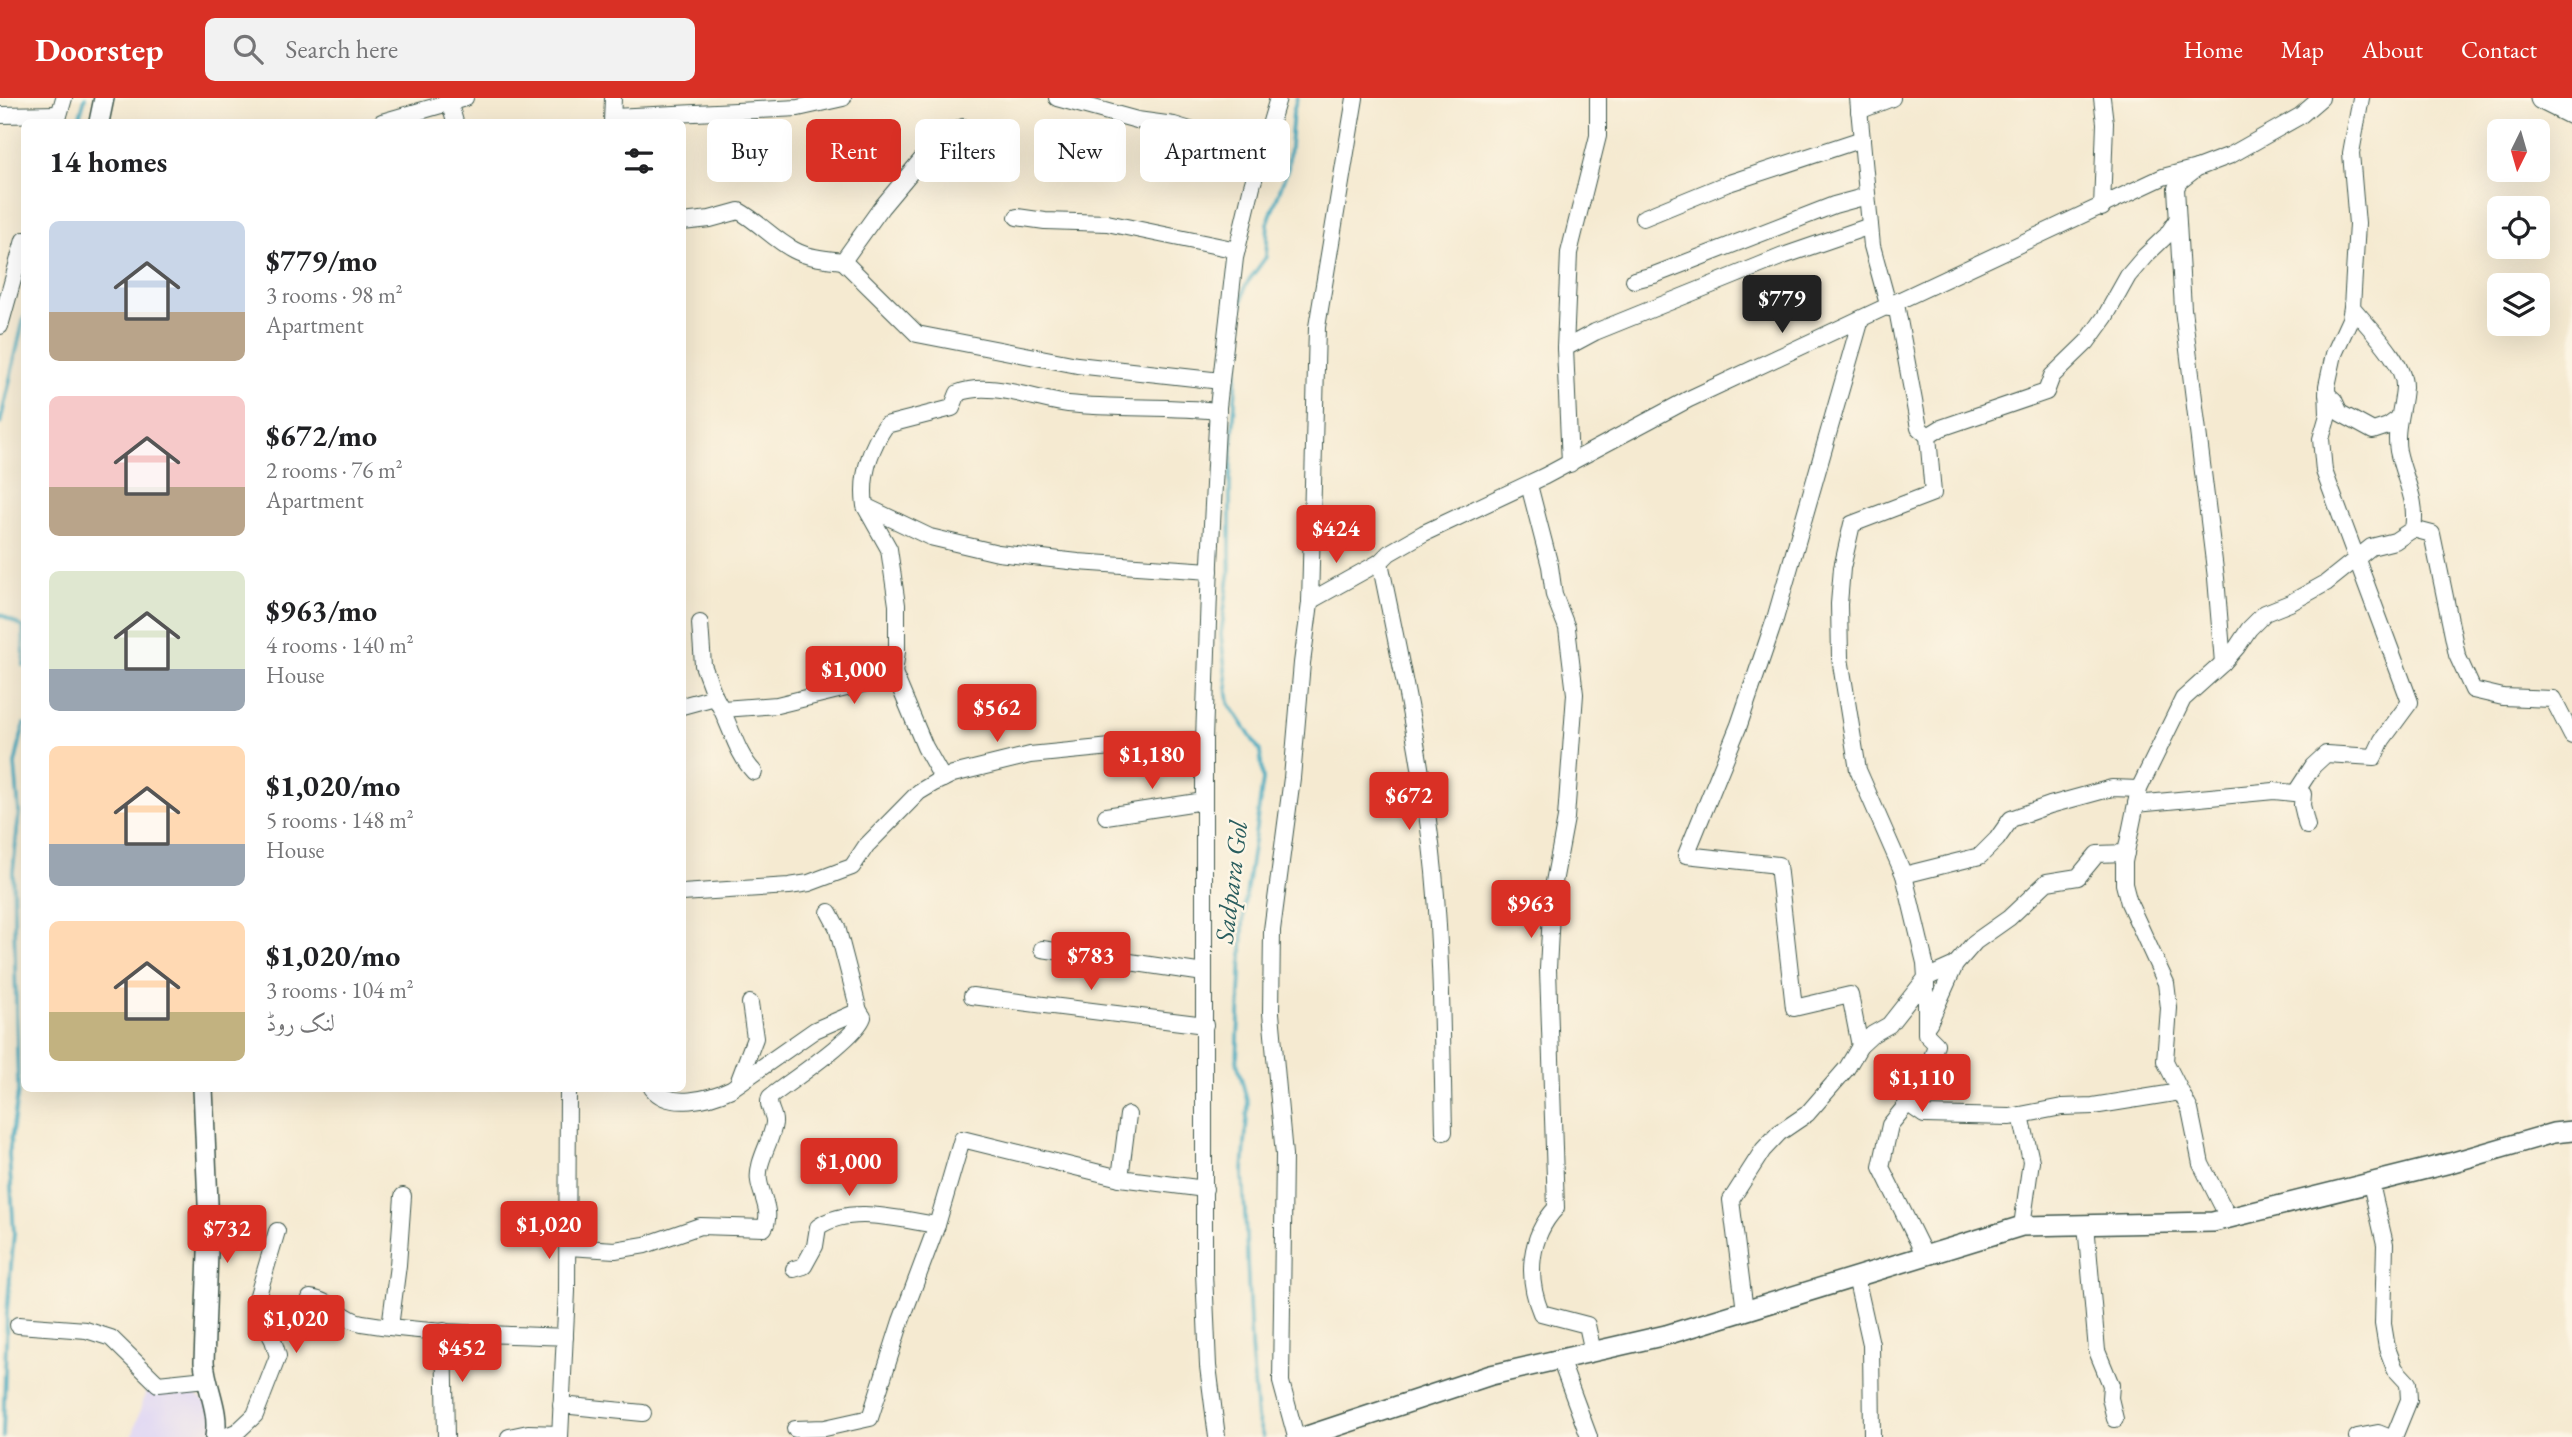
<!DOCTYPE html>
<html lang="en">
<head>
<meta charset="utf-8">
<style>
  :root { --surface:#fff; --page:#f2f2f2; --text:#202124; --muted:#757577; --accent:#d93025 }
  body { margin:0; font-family:"EB Garamond",Amiri,serif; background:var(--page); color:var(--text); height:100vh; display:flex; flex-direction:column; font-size:26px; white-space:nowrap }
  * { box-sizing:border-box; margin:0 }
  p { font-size:23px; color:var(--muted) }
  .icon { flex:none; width:38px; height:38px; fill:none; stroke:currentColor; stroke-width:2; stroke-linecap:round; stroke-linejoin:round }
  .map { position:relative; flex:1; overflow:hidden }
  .drawer { position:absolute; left:21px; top:21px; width:665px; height:973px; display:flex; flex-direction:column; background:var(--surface); border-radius:10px; box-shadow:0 7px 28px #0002 }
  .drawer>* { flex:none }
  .banner { position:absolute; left:707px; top:21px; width:665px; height:63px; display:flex; gap:14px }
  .needle { width:46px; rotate:185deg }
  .fabs { position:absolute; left:2487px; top:21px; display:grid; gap:14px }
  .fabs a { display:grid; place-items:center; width:63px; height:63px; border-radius:10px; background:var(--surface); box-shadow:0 7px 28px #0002; font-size:35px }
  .price { position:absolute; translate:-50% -60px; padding:0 16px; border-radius:7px; background:var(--accent); color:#fff; font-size:23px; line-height:46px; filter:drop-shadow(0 2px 4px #0008) }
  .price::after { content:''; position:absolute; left:50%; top:42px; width:21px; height:16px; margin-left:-10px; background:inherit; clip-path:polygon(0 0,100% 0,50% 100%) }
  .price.on { background:#222; color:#fff }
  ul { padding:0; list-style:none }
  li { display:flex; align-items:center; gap:21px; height:175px; padding:0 28px }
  li span { display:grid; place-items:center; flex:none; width:196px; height:140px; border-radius:10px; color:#555 }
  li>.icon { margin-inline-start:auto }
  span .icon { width:84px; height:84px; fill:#fffc; stroke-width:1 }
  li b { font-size:30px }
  h2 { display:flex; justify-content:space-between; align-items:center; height:84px; padding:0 28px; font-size:30px }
  .tag { padding:0 24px; border-radius:10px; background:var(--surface); box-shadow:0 7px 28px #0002; font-size:24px; line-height:63px }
  .tag.on { background:var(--accent); color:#fff }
  header { display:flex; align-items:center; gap:42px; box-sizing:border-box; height:98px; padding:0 35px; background:var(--accent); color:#fff }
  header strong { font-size:33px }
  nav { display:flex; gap:38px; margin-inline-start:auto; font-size:24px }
  .search { width:490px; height:63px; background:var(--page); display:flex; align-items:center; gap:18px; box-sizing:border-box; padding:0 24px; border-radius:10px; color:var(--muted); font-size:26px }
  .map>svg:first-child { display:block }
  .built { fill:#ded5f5 }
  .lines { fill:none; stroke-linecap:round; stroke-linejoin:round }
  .stream { stroke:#3fa9bf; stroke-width:3.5 }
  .minor-casing { stroke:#3f574c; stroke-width:18 }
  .major-casing { stroke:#3f574c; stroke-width:22 }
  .highway-casing { stroke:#3f574c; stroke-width:25 }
  .minor { stroke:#fff; stroke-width:16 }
  .major { stroke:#fff; stroke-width:19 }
  .highway { stroke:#fff; stroke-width:23 }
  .labels { text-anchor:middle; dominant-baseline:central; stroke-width:5; stroke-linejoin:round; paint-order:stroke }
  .water-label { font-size:26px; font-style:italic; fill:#295d5e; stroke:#fcf5e5 }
</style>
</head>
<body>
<header>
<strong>Doorstep</strong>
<div class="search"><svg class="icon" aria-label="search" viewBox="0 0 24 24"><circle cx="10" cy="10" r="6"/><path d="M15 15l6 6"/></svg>Search here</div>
<nav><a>Home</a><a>Map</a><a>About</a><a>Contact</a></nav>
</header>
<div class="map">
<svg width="2572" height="1339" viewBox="0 0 2572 1339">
  <rect width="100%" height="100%" fill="#fcf5e5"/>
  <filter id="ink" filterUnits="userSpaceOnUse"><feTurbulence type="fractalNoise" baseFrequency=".0143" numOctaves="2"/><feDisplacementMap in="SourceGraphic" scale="14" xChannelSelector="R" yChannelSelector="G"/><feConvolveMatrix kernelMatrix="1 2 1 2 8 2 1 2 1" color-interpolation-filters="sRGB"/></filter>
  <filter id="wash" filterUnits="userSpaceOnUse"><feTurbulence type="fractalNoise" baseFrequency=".00686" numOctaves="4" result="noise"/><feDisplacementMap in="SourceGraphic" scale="28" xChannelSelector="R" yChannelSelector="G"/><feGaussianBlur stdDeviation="1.57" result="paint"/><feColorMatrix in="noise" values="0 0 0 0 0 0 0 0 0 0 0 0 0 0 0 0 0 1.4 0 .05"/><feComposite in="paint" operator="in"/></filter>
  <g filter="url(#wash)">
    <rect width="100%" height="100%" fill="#f5ead1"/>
    <path class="built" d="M189,1292L252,1339H132L146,1293Z"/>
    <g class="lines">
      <g class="stream">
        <path d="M78,24L85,0"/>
        <path d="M0,326L24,219"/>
        <path d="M0,516L23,529L24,568"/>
        <path d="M3,1339L7,1213L14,1135L9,1056L18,993L13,774L19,714L15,666L24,626"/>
        <path d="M1263,1339L1257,1320L1251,1247L1243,1074L1248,1006L1237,964L1244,810L1263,682L1260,653L1229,605L1221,536L1230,471V383L1241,209L1245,188L1266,159L1268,124L1288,70L1293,14L1297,0"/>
      </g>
    </g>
  </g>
  <g filter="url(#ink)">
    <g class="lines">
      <defs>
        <g id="minor">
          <path d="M448,0L455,24"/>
          <path d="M1057,0L1137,22L1174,27L1262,54"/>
          <path d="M1858,0L1872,148L1889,210"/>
          <path d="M2102,0L2105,25L2102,110"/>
          <path d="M1859,13L1892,0"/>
          <path d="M0,17L59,16"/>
          <path d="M613,19L798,10L843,0"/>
          <path d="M57,24L64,0"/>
          <path d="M382,24L465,0"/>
          <path d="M612,24L613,0"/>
          <path d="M1017,119L1045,123L1107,125L1237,152"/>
          <path d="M1643,120L1726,86L1862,41"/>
          <path d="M682,124L710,121L739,113C759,124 773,141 794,152C809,160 826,161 843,163L881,110L936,44L963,29"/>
          <path d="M843,163L917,236L1077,267L1221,283"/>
          <path d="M1634,182L1654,177L1834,107L1867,98"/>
          <path d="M1896,206L1919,330L1928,338"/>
          <path d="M0,228L24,142"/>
          <path d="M1565,250L1595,234L1783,158L1870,128"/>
          <path d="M2327,296L2334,302L2340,315L2373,333L2388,328L2399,320"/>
          <path d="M1570,366L1565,250L1569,155L1598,38V0"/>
          <path d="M1529,387L1550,468L1554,497L1567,530L1575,596L1566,720L1552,795L1548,871L1556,1110C1529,1139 1526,1179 1541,1215L1587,1227L1593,1254"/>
          <path d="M866,410L889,451L897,507V553L894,575"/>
          <path d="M2413,431L2432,436L2457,557L2473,592L2503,599L2553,601L2572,638"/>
          <path d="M1210,473L1078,464L998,455L930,439L865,408C861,379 869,352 886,327L952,310L958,295C990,282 1035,302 1068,306C1118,311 1168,308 1218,313"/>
          <path d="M1310,503L1380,464"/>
          <path d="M700,525L703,567L715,599"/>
          <path d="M2223,565L2216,480L2183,211L2176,90L2179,84L2197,70L2231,57L2300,18L2321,0"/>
          <path d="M682,608L715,599C730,623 735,654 754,674"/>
          <path d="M723,611L777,607L883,581L894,575L925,649L943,681"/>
          <path d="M2298,691L2313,668L2326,656L2374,659L2382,642L2410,604L2324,373L2321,341L2328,317L2327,288L2334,256L2350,221L2352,209"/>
          <path d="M2136,706L2274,693L2303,696L2302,707L2307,728"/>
          <path d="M1106,718L1204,703"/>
          <path d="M1904,777L1980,758L1997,741L2011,721L2050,707L2112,690L2139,691"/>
          <path d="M682,795L789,788L809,785L841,773L852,769L866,748L919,694L934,685L953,676L1030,657L1172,643L1204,642"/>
          <path d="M829,814L837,829L859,913"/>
          <path d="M1042,851L1204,875"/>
          <path d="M972,898L1205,927"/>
          <path d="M1929,925L1955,867L1975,844L2009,820L2047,784L2078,779L2097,756L2126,755"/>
          <path d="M1860,948L1850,897L1794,910L1778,767L1686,757L1739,627L1775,521L1861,221"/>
          <path d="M738,985L755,940L750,905"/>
          <path d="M1907,1005L1924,1017L2010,1019L2062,1009L2093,1008L2180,994"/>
          <path d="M1128,1017L1120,1080L1205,1091"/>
          <path d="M2021,1017L2031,1063L2022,1128"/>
          <path d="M1444,1034C1442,948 1442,860 1434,774C1424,670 1401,566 1380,464L1389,455L1424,435L1545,378L1689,301L2163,79L2197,70"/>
          <path d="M2371,1086L2385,1146L2383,1226L2387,1250L2395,1271L2408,1285L2409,1302L2394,1339"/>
          <path d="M2229,1121L2201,1066L2190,1012L2165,963L2169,910L2166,885L2129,805L2124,786V764L2139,691L2183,601L2223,565L2237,549L2249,531L2265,515L2290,505L2326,485L2371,449L2395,443L2413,431C2418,401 2404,382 2398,353C2394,331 2403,310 2404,289C2405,264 2367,228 2352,209L2357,126L2351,55L2361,0"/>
          <path d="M2086,1126L2097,1253L2111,1287L2110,1300L2115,1321"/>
          <path d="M568,1149L615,1152L645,1147L700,1128L764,1130C773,1116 761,1097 759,1083C756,1064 772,1043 774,1025C775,1015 766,1009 770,999C790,983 856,940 863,919L859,913L815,932L731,991C710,1001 669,1012 652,990"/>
          <path d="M1925,1158L1881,1069L1890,1027L1925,984L1936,946L1926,936V880L1955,867"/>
          <path d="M794,1171L804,1168L815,1148L818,1129C850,1106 901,1122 937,1127"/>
          <path d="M1856,1179L1871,1246L1872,1339"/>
          <path d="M310,1200C333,1203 343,1222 362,1225C428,1236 497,1236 565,1239"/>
          <path d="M1745,1213L1731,1102L1763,1052L1779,1035L1807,1016L1847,970L1860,948L1873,936L1889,927L1926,880L1925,865L1904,777L1858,672L1840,560L1839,506L1842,470L1852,426L1933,395L1928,338L1941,330L2046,294L2052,278L2087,244L2105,219L2128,178L2145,158L2167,137L2177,122"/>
          <path d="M18,1227L86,1232L111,1240L158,1286L206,1281"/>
          <path d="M390,1229L398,1167L403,1098"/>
          <path d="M444,1233L446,1339"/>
          <path d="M1560,1261L1589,1339"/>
          <path d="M561,1307L643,1315"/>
          <path d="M795,1331L825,1330L870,1320L901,1223L937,1127L962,1041L1120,1080"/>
          <path d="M224,1339L238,1333L255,1317L278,1258L273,1242L259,1216L258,1197L277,1133"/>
          <path d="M509,1339L528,1335L560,1336"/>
          <path d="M560,1339L567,1193L568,990"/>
          <path d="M1217,1339L1208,1268L1204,1174V642L1210,465L1218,309L1235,160L1252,88L1278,0"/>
          <path d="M1296,1339L1281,1284L1284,1057L1271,915L1272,832L1292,680L1302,565L1310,505L1317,229L1355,0"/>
          <path d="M2357,1339L2378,1335L2388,1339"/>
        </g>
        <g id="major">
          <path d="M99,24L104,0"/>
          <path d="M203,990L209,1128L204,1264C206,1290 220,1312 215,1339"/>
          <path d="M1304,1339L1491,1277L1666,1237L2022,1128L2213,1124L2450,1065L2553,1035L2572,1033"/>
        </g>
        <path id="highway" d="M2542,0L2572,15"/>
      </defs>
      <use href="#minor" class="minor-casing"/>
      <use href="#major" class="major-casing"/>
      <use href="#highway" class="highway-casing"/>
      <use href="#minor" class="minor"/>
      <use href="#major" class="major"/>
      <use href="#highway" class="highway"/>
    </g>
  </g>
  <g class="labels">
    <g class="water-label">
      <text transform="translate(1231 784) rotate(-83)">Sadpara Gol</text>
    </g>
  </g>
</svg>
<div class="fabs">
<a><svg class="needle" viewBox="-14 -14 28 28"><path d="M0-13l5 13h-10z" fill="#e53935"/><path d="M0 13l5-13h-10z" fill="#757577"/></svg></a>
<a><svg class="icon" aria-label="locate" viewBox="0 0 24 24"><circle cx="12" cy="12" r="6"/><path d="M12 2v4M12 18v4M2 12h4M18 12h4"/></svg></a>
<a><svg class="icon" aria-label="layers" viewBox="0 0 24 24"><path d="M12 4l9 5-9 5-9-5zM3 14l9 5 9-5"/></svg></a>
</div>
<b class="price on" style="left:1782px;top:237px">$779</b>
<b class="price" style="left:1336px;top:467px">$424</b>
<b class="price" style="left:854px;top:608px">$1,000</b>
<b class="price" style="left:997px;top:646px">$562</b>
<b class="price" style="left:1152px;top:693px">$1,180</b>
<b class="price" style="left:1409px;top:734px">$672</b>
<b class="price" style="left:1531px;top:842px">$963</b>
<b class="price" style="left:1091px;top:894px">$783</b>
<b class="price" style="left:1922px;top:1016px">$1,110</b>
<b class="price" style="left:849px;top:1100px">$1,000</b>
<b class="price" style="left:549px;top:1163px">$1,020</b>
<b class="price" style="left:227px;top:1167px">$732</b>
<b class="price" style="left:296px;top:1257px">$1,020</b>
<b class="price" style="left:462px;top:1286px">$452</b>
<div class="banner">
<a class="tag">Buy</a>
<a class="tag on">Rent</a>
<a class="tag">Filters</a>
<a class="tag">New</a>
<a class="tag">Apartment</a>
</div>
<section class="drawer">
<h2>14 homes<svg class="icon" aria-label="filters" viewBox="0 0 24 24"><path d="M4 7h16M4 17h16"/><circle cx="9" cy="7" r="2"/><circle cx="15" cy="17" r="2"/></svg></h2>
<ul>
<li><span style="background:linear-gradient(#c9d6e8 65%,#b9a48a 0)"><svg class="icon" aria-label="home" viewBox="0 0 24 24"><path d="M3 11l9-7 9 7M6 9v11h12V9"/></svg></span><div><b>$779/mo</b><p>3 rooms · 98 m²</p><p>Apartment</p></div></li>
<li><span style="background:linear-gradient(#f6c9c9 65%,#b9a48a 0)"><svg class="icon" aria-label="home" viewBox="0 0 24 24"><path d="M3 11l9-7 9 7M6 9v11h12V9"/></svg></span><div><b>$672/mo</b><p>2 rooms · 76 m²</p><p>Apartment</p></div></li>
<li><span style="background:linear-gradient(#dfe7d0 70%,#9aa5b1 0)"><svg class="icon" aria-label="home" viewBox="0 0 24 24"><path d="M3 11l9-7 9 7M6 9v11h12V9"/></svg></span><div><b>$963/mo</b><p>4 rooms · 140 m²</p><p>House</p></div></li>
<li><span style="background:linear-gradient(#ffd9b3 70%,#9aa5b1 0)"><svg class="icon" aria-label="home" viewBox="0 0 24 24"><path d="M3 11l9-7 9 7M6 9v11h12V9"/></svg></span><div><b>$1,020/mo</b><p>5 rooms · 148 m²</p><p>House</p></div></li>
<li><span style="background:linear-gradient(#ffd9b3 65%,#c2b280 0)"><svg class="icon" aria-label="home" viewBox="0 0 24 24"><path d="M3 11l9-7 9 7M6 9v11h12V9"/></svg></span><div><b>$1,020/mo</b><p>3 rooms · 104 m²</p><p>لنک روڈ</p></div></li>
</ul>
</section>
</div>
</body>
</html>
